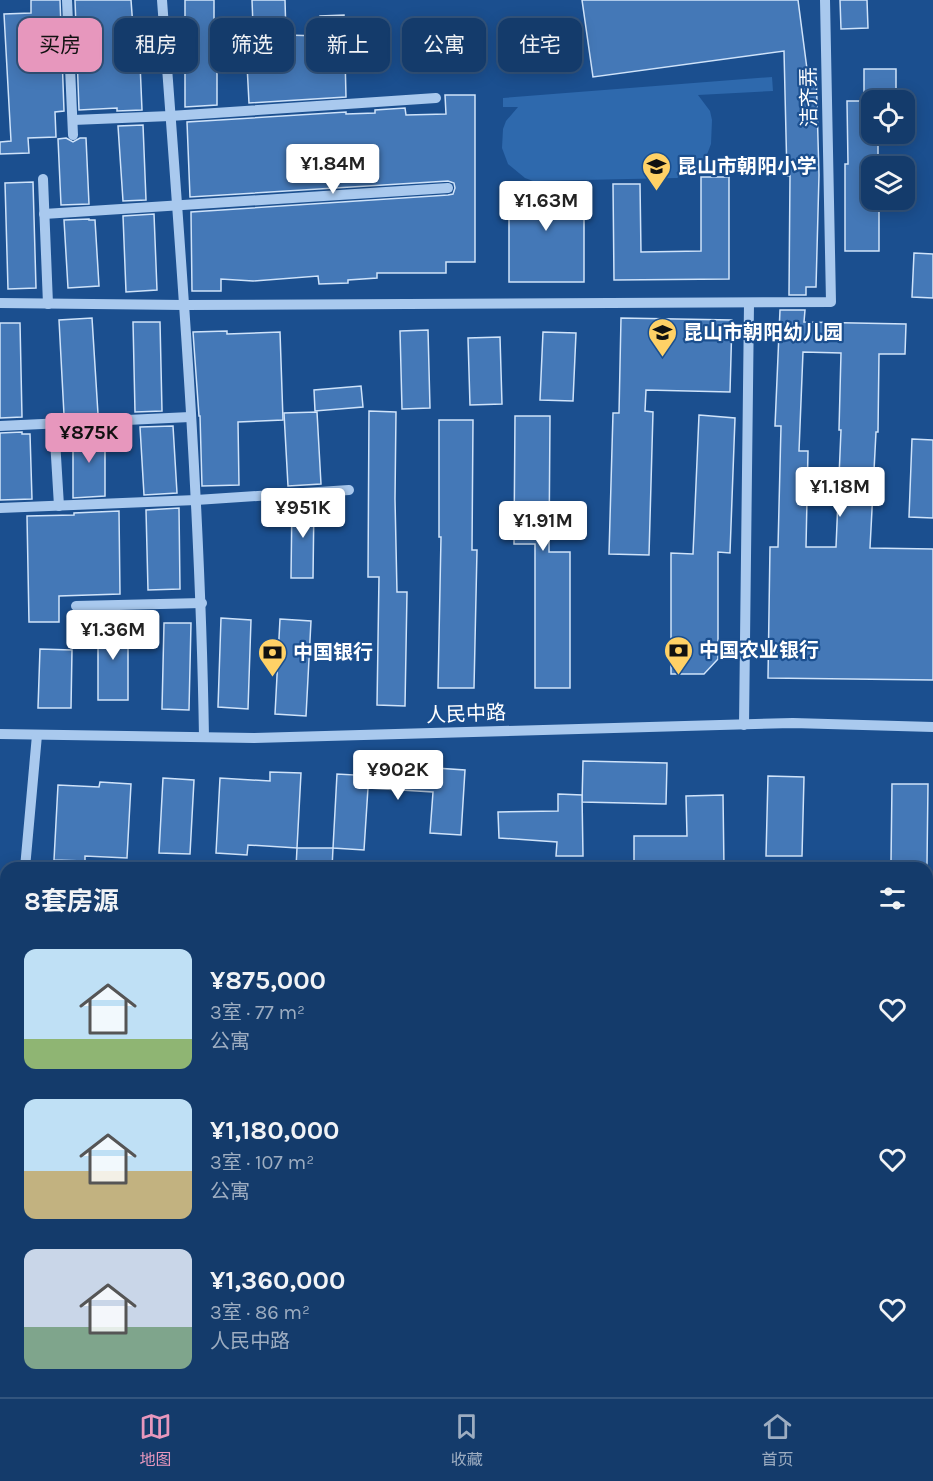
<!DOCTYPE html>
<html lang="zh">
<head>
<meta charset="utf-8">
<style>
  :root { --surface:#143b6b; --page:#214673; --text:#f1f3f6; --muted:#9dadc1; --line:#33557e; --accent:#e797bd }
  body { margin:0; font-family:Karla,"Noto Sans SC",sans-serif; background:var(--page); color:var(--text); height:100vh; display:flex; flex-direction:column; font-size:22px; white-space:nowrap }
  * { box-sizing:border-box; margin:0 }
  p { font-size:20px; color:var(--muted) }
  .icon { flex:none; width:33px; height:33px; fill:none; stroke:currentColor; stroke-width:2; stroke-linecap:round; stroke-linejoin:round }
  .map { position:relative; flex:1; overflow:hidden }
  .panel { position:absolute; left:0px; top:862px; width:933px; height:536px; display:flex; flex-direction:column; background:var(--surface); border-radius:18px 18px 0 0; box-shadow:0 3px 15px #0003,0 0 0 2px var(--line) }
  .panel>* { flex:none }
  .guide { position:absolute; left:18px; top:18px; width:600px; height:54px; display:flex; gap:12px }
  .buttons { position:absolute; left:861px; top:90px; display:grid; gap:12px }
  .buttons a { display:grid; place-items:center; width:54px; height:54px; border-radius:12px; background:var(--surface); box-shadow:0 3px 15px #0003,0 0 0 2px var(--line); font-size:30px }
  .price { position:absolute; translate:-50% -51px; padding:0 14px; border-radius:6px; background:#fff; color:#222; font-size:20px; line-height:39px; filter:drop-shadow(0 2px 3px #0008) }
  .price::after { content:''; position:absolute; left:50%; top:36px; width:18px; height:14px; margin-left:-9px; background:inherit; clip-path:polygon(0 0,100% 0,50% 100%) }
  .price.current { background:var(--accent); color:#111 }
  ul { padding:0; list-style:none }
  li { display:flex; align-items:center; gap:18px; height:150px; padding:0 24px }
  li span { display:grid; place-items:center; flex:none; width:168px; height:120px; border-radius:12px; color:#555 }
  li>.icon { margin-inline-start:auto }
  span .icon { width:72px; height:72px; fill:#fffc; stroke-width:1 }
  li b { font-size:26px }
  h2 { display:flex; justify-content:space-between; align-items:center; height:72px; padding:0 24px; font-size:26px }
  .tag { padding:0 21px; border-radius:12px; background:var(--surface); box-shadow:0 3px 15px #0003,0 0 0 2px var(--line); font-size:21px; line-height:54px }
  .tag.current { background:var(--accent); color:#111 }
  .tabs { display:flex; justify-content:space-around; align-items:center; height:84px; border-top:2px solid var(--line); background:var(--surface); font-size:16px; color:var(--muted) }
  .tabs a { display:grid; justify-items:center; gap:3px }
  .tabs .current { color:var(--accent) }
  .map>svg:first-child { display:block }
  .green { fill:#2e69ad }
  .building { fill:#4478b7; stroke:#cfe3fa; stroke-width:1.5; fill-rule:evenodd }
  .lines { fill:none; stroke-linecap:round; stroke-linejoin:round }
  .minor { stroke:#a9c9ee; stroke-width:10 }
  .labels { text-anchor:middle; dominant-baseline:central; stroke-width:4.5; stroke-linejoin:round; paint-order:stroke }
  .street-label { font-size:20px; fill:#fff; stroke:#1b4f8f }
  .poi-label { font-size:20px; font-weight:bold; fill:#fff; stroke:#1b4f8f; text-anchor:start }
</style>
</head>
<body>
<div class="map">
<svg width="933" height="1397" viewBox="0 0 933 1397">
  <rect width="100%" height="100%" fill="#1b4f8f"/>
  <path class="green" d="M772,77L773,91L698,95L710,111L712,120L711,144L706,157L700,164L677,178L533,181L525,178L508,164L502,148L503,129L506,121L518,107H503V98Z"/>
  <g class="building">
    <path d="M31,0H60L64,111L55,112L56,137L28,138L29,153L0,154V142L11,141L4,14L31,13Z"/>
    <path d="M75,0H131L134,41L139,40L142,110L117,111V108L79,110Z"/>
    <path d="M185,0H214V28H217V105L185,107Z"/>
    <path d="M252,0H285L286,35L321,36L320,16L344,15L346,97L249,103L245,26H253Z"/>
    <path d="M582,0H798L807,69H816L819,175L816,287H806V295H789L790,176H787L784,51L593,77Z"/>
    <path d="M840,0H867L868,28L841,29Z"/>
    <rect x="864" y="69" width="32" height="31"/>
    <path d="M445,95H475V262H446V273H377V278L348,280V283L319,284L318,276L253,281L221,279V291H192L191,212L448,195L453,194L455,188L454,183L448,181L190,197L187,122L346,112V114L375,113V110L405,108L406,115L446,114Z"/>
    <path d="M847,101H872V134H878V166H872V200H879V251H845V164H848Z"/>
    <path d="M143,125L146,200L123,201L118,126Z"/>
    <path d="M66,138L73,142L80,138H86L89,204L61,205L58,139Z"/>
    <path d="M701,177H729V279L614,280L613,184H640L641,252L701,251Z"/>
    <path d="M33,182L36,288L8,289L5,183Z"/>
    <rect x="509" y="183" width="75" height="99"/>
    <path d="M154,214L157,290L126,292L123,216Z"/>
    <path d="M89,219V220H95L99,286L68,288L64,220Z"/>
    <path d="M914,253L933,254V298L912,297Z"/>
    <path d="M780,310H805L804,322L906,324L905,354H879L878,432H876L870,548L933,549V680L768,678L770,547H778L781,426H775ZM803,352L841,353L839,430H841L836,547H806L808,451H799Z"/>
    <path d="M92,318L98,414L64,415L59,320Z"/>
    <path d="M621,318L732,320L730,392L646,390L645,411L653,412L649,555L609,554L613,413H619Z"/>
    <path d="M133,322H160L162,411L135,412Z"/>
    <path d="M0,323H20L22,417L0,418Z"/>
    <path d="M428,330L430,408L402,409L400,331Z"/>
    <path d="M227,331V334L280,332L283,420L238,422L239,485L202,486L200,416H199L193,332Z"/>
    <path d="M543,332L576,333L573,401L540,400Z"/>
    <path d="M500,337L502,404L470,405L468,338Z"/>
    <path d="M361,386L363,407L315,411L314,390Z"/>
    <path d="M369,411L396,412L395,499L397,592H407L405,706L377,705L379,577H368Z"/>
    <path d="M317,412L321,484L288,486L284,413Z"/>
    <path d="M699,415L735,418L730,553L718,552V659L704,674H671V553L693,554Z"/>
    <path d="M515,416H550L549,552H570V688H535V544H514Z"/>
    <path d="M439,420H473L472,550H477L474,688H438L441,537H439Z"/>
    <path d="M173,426L177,493L144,495L140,427Z"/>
    <path d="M98,429L99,438H105V496L73,498V430Z"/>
    <path d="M22,432V434H30L32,499L0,500V433Z"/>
    <path d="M912,439L933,440V518L909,517Z"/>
    <path d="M314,500L313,578H291L292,501Z"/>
    <path d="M179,508L180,589L148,590L146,510Z"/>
    <path d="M119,511L120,594L59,596V622H29L27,516L74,515V513Z"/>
    <path d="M221,618L251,620L248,709L218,707Z"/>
    <path d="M280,619L311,621L306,716L275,714Z"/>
    <rect x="98" y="622" width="30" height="78"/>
    <path d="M164,623H191L189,710L162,709Z"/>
    <path d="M40,649L72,650L71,708H38Z"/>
    <path d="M583,761L667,763L666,804L582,802Z"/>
    <path d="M391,765L465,770L461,835L430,833L433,792L368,788L364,850L333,848L337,774L390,777Z"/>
    <path d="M270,772L301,773L297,848L248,845L247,855L216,853L220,778L270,781Z"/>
    <path d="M768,776L804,777L802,856H766Z"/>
    <path d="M163,778L194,780L190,854L159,853Z"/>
    <path d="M100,782L131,784L127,858L85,856V861L54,860L58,785L99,787Z"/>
    <path d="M892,784H928L927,864L891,863Z"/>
    <path d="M558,794L582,795L583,856H556L557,842L499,838L498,812L558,811Z"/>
    <path d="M723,795L724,868H634V836H687L686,796Z"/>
    <path d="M297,848H333L332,868H296Z"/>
  </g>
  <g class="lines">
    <g class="minor">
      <path d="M67,0L73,135"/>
      <path d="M162,0C180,245 200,491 204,737"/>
      <path d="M73,120L170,116L436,98"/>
      <path d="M43,179L48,304"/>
      <path d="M44,214L448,188"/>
      <path d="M0,303L184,305L831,302L825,0"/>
      <path d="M54,423L59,506"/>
      <path d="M0,426L190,417"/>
      <path d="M0,508L196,500L349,490"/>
      <path d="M76,606L202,603"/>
      <path d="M744,725L749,304"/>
      <path d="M0,734L254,738L793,723L933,727"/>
      <path d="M25,868L37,735"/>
      <path d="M0,978L6,953"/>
    </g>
  </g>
  <defs>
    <symbol id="school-pin" viewBox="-11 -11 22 30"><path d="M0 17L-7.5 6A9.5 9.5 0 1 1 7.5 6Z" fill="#ffd166" stroke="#1b4f8f"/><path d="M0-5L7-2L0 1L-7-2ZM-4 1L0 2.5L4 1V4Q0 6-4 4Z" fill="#111"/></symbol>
    <symbol id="bank-pin" viewBox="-11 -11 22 30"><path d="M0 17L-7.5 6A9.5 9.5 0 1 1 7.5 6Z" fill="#ffd166" stroke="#1b4f8f"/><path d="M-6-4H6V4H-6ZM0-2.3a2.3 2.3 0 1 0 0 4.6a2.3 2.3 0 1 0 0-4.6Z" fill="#111"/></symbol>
  </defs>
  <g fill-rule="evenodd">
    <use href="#school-pin" x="640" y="150" width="33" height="45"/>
    <use href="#school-pin" x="646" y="316" width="33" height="45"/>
    <use href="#bank-pin" x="662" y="634" width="33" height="45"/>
    <use href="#bank-pin" x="256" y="636" width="33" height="45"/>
  </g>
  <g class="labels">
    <g class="street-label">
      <text transform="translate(809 97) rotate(-91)">洁齐弄</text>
      <text transform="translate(466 714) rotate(-2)">人民中路</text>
    </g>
    <g class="poi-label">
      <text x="677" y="166">昆山市朝阳小学</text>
      <text x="683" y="332">昆山市朝阳幼儿园</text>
      <text x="699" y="650">中国农业银行</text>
      <text x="293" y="652">中国银行</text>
    </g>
  </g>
</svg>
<div class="buttons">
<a><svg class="icon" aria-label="locate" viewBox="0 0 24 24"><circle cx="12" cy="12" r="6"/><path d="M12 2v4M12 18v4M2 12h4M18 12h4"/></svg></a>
<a><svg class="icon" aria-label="layers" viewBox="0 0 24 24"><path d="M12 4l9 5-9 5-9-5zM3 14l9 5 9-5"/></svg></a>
</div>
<b class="price" style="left:333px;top:195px">¥1.84M</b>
<b class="price" style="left:546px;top:232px">¥1.63M</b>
<b class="price current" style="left:89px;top:464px">¥875K</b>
<b class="price" style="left:840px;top:518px">¥1.18M</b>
<b class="price" style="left:303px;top:539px">¥951K</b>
<b class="price" style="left:543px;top:552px">¥1.91M</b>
<b class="price" style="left:113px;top:661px">¥1.36M</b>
<b class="price" style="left:398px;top:801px">¥902K</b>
<div class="guide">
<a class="tag current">买房</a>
<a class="tag">租房</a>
<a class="tag">筛选</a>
<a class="tag">新上</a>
<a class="tag">公寓</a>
<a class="tag">住宅</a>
</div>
<section class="panel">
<h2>8套房源<svg class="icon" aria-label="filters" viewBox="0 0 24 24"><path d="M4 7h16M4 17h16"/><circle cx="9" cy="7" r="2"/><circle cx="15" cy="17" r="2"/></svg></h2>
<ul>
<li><span style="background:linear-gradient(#bfe0f5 75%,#8fb573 0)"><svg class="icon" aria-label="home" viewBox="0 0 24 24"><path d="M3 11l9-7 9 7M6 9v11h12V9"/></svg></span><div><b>¥875,000</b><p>3室 · 77 m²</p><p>公寓</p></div><svg class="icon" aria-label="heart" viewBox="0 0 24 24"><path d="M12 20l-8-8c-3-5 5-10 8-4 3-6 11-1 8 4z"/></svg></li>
<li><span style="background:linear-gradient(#bfe0f5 60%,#c2b280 0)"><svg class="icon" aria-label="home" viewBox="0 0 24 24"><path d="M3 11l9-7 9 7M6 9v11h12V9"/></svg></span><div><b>¥1,180,000</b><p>3室 · 107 m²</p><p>公寓</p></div><svg class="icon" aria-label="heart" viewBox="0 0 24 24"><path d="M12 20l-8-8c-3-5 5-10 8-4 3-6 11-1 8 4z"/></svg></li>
<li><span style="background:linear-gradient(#c9d6e8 65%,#7fa58c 0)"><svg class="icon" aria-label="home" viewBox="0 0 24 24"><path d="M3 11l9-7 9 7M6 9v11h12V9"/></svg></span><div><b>¥1,360,000</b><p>3室 · 86 m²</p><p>人民中路</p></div><svg class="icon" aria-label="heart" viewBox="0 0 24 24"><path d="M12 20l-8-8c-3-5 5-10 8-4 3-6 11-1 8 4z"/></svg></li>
</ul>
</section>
</div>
<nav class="tabs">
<a class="current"><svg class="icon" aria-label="map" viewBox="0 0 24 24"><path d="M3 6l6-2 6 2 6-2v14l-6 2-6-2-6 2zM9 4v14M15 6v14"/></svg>地图</a>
<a><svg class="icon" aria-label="saved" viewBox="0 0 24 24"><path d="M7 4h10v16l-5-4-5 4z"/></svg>收藏</a>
<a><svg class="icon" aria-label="home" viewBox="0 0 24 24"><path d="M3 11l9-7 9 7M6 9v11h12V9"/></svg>首页</a>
</nav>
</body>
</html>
